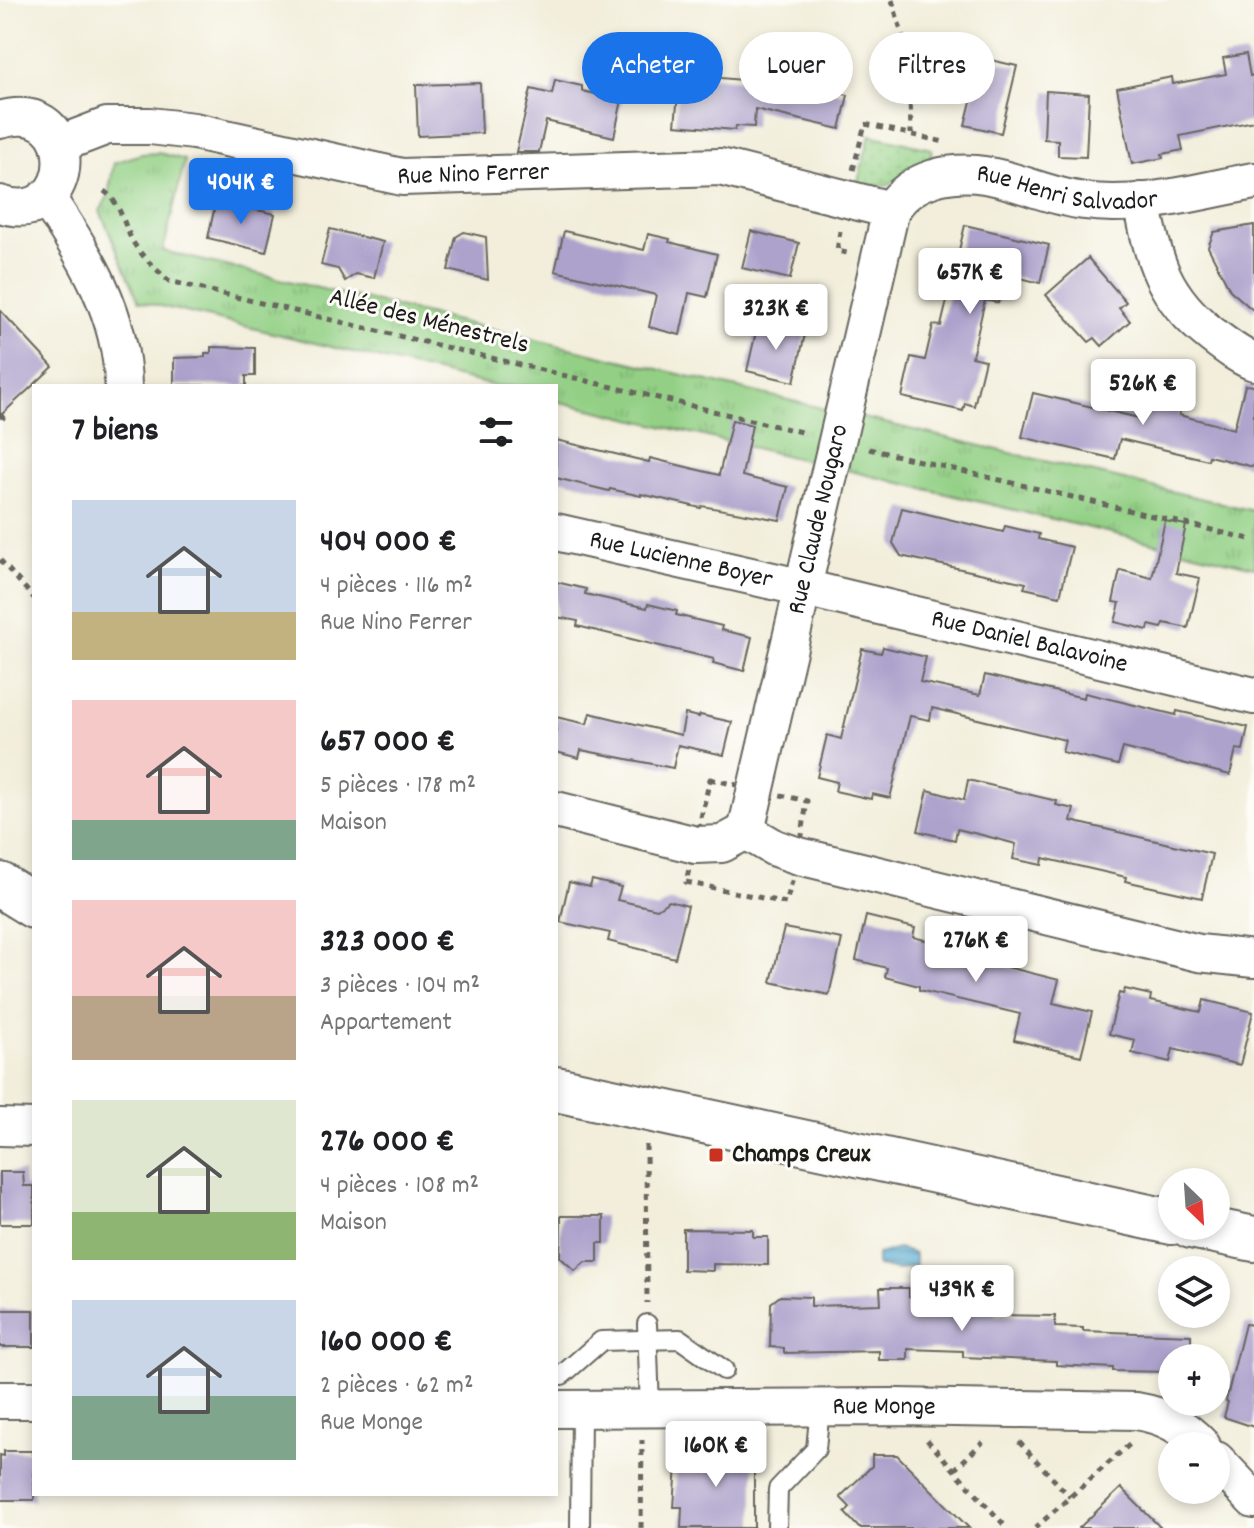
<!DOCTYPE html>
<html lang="fr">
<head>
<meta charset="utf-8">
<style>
  :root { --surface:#fff; --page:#f6f6f6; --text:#202124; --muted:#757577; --accent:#1a73e8 }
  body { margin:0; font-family:Dekko,sans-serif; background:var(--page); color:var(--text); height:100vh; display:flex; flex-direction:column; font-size:30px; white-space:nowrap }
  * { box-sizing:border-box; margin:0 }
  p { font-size:26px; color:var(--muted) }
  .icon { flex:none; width:44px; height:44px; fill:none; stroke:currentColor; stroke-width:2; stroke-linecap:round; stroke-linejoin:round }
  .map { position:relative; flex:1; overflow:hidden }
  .sheet { position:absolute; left:32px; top:384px; width:526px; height:1112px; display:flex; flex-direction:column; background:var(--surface); border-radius:0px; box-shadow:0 4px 12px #0003 }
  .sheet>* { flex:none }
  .top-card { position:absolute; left:582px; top:32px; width:552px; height:72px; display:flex; gap:16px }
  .needle { width:52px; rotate:155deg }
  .controls { position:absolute; left:1158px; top:1168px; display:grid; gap:16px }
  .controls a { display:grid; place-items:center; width:72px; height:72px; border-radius:50%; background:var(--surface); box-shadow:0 4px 12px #0003; font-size:40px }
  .price { position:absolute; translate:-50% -68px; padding:0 18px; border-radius:8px; background:#fff; color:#222; font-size:26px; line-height:52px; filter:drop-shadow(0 2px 4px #0008) }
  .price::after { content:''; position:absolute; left:50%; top:48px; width:24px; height:18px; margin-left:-12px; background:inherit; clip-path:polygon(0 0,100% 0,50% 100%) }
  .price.current { background:var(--accent); color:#fff }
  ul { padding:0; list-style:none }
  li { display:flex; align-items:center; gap:24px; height:200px; padding:0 40px }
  li span { display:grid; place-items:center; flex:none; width:224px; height:160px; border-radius:0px; color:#555 }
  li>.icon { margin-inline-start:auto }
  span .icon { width:96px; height:96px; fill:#fffc; stroke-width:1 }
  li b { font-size:34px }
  h2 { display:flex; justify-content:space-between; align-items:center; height:96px; padding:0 40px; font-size:34px }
  .tag { padding:0 28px; border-radius:36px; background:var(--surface); box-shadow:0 4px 12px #0003; font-size:28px; line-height:72px }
  .tag.current { background:var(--accent); color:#fff }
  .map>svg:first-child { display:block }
  .grass { fill:url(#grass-dots); stroke:#587650; stroke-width:2 }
  .park { fill:url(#park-tufts); stroke:#587650; stroke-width:2 }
  .water { fill:url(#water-rules); stroke:#386476; stroke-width:2 }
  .building { fill:#ada2cc }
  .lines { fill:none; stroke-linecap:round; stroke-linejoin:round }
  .lane-casing { stroke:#67665f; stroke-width:22 }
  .street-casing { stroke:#67665f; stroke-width:40 }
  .secondary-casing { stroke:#67665f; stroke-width:48 }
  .path { stroke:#67665f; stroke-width:5; stroke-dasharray:6 6; stroke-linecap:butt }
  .lane { stroke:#fff; stroke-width:18 }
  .street { stroke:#fff; stroke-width:36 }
  .secondary { stroke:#fff; stroke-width:44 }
  .poi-dot { fill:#c8321e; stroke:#fdfcf7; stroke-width:3 }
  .labels { text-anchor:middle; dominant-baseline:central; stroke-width:6; stroke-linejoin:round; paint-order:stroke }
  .street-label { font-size:26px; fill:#1c1c1c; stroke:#fdfcf7 }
  .poi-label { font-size:26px; font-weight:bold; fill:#1c1c1c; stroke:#fdfcf7; text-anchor:start }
</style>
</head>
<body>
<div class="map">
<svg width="1254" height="1528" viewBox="0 0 1254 1528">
  <defs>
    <pattern id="grass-dots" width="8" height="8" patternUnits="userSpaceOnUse" patternTransform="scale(2)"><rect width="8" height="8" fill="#93d085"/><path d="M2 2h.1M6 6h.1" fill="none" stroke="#7eb272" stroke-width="1.8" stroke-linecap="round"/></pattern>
    <pattern id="park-tufts" width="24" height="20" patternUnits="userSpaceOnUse" patternTransform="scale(2)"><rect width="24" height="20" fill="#93d085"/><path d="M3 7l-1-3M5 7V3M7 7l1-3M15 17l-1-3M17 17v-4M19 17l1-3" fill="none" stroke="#7eb272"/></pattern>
    <pattern id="water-rules" width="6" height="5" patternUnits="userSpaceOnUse" patternTransform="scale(2)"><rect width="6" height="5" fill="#55abd1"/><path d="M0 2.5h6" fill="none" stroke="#468aa9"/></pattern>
  </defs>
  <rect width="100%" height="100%" fill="#fdfcf7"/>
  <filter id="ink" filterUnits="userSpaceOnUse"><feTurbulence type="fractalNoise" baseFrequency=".0125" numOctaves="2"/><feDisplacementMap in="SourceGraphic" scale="16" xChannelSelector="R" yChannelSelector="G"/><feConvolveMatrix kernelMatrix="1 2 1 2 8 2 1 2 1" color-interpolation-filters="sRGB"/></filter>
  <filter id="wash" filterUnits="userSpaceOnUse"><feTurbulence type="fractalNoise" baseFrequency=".006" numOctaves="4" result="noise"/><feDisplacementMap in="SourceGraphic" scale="32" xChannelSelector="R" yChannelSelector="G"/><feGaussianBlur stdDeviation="1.8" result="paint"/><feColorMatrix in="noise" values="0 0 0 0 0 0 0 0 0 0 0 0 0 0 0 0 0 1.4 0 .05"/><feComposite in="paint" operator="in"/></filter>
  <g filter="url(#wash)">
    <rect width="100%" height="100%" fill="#f2eedb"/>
    <path class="grass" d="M870,135L932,149L929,167L887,185H857Z"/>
    <path class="park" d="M159,153L185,160L163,251L1254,511V567L556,401V386H494L139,301L100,211L108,196L114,163L141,154Z"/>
    <path class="water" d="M899,1249L915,1254V1266L897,1270L877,1266V1254Z"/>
    <g id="blocks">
      <g class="building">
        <path d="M1246,54L1250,76L1254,75V121L1180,136L1183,150L1162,154L1163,158L1132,164L1117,88L1172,77L1173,84L1226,74L1223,58Z"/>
        <path d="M982,58L1017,66L1001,133L965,125Z"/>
        <path d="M787,70L834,81L832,91L848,95L840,129L755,109L754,127L736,126L735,130L675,125L680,74L784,84Z"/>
        <path d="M555,80L582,86V91L622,100L614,137L546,121L539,152H516L531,89L552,94Z"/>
        <path d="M480,83L482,133L418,136L416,85Z"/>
        <path d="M1046,91L1089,94L1086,157L1058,156V140L1044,139Z"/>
        <path d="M216,201L275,214L266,252L208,238Z"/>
        <path d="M965,225L1049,245L1040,283L1005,274L998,303L985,300L972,357L985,360L974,406L965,403L963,411L902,397L911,357L925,360L933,325L941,326Z"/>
        <path d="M1254,225V311L1230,290L1208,247L1214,232Z"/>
        <path d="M330,229L383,242L374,278L356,274L345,281L338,269L321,265Z"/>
        <path d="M564,231L644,250L648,234L670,239L669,242L717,254L707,297L689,293L680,335L649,327L656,295L555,271Z"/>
        <path d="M751,231L799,243L790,279L742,268Z"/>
        <path d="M464,232L486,237L488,280L448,270L456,237Z"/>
        <path d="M1088,258L1126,302L1119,308L1130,321L1102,346L1095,338L1089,342L1046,295Z"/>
        <path d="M0,310L53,367L0,416Z"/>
        <path d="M758,323L805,334L794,382L747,371Z"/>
        <path d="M211,347L255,348V376H246V386L174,385V358L205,357V353H211Z"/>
        <path d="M1153,379L1185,387L1179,415L1234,429L1245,385L1254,386V467L1209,456L1208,460L1120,439L1115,459L1022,437L1033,393L1143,419Z"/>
        <path d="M732,420L752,425L742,476L788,487L780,520L702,506L701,508L641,494V496L610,489L609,491L556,478V440L649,462L650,458L719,475Z"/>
        <path d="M902,508L1003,532L1005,526L1039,534L1038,539L1072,547L1060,596L1024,588L1026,583L901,556L893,543Z"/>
        <path d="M1165,521L1186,525L1176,573L1200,578L1188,628L1164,623L1162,628L1149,625L1148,630L1115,622L1120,603L1113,602L1120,570L1152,578Z"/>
        <path d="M556,582L586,589L585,594L647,608L648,604L677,611L676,615L722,626L721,630L752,637L744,671L713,663L714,659L577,626L578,621L556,617Z"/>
        <path d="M883,647L926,657L920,682L980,695L985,675L1084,698L1085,693L1176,715L1177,711L1248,727L1243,750L1236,749L1230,775L1123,748L1118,765L1062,752L1065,740L932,708L930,720L910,716L890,798L872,794L871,799L835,791L837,782L817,777L827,735L841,739L862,649L881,653Z"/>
        <path d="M590,713L681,735L685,714L699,717L700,715L732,722L724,755L678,745L673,768L581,750L579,758L556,752V717L587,724Z"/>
        <path d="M968,780L1057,801L1056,805L1074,809L1071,821L1212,854L1202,898L1125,881L1126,877L1043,858L1042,865L1013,859L1016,844L982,835L957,829L955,840L918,831L928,790L964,800Z"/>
        <path d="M592,880L621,887L617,900L657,909L669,901L688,906L675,958L608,941L610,933L560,922L569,882L590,887Z"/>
        <path d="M866,916L915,928L913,937L980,954L979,960L1059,980L1053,1003L1092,1012L1081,1056L1014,1040L1020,1014L919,990V986L885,977L887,968L856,960Z"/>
        <path d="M784,928L842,939L829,995L771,982Z"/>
        <path d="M1125,989L1151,995L1150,1001L1201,1012L1204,1000L1253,1012L1240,1065L1173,1049L1170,1062L1132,1053L1135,1040L1109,1034L1119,993L1123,994Z"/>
        <path d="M0,1172H23L24,1186H34V1224H0Z"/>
        <path d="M561,1216H604V1243H598V1262H585L575,1271L560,1257Z"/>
        <path d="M683,1229L753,1230V1237H768V1265L713,1264V1271L683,1270Z"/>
        <path d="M880,1288H909V1297L983,1298V1309H996L995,1315L1055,1316V1327L1083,1328V1331L1191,1335V1358H1172V1372L1113,1371V1368L1056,1365V1361L963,1357V1351L908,1349V1360H879V1351L784,1353V1348L770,1347L771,1303L780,1296L811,1297V1306L881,1304Z"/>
        <rect x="0" y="1310" width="34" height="37"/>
        <path d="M1245,1324L1254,1325V1427L1224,1417L1228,1402L1226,1401Z"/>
        <path d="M4,1451H32L34,1456V1500H0V1455L4,1456Z"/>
        <path d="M678,1451L754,1452V1528H681L682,1507H674Z"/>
        <path d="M872,1455H897L969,1528H859L845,1513L850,1507L840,1497L872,1466Z"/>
        <path d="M1121,1488L1161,1528H1079Z"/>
      </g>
    </g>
  </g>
  <g filter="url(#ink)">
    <use href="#blocks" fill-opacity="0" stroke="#67665f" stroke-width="2"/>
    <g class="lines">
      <defs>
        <g id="lane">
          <path d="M647,1324L650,1408"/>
          <path d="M562,1375L601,1341L680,1339L724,1370"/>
          <path d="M580,1528L581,1410"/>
          <path d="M777,1528L778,1489L816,1449L820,1407"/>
        </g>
        <g id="street">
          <path d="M0,120C84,94 80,231 0,204"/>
          <path id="s1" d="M60,144L107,126H150L194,131L402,177L720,167L891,210"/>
          <path d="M46,197C85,254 122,314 123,386"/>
          <path d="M1142,201C1153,260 1163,297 1212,335C1225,345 1239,356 1254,362"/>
          <path id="s2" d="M556,532L804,588L1254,696"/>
          <path d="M556,810L696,845L722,844L746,831"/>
          <path id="s3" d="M746,831L891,210C902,193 915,184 934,178C992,162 1029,194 1084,201C1140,209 1199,191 1254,181"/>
          <path d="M746,831L775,848L799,856L1199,953L1254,959"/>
          <path d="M0,1127L34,1128"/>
          <path d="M0,1400H34"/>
          <path id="s4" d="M556,1409L896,1407L1136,1411C1165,1416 1182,1425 1202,1446"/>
          <path d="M1216,1460L1254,1500"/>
        </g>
        <g id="secondary">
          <path d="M0,885L34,906"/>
          <path d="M556,1089L1172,1222"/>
          <path d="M1191,1226L1254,1239"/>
        </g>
      </defs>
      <use href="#lane" class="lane-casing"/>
      <use href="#street" class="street-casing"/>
      <use href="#secondary" class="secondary-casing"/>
      <g class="path">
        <path d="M892,0L909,57L911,134"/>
        <path d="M853,170L865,124L944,142"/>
        <path d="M104,191C121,203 123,224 133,242C142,257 156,269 169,281L805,433"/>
        <path d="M840,231L837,251L847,253"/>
        <path d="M0,414L3,418L0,421"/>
        <path d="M869,449L1254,540"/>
        <path d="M0,560L34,598"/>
        <path d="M710,779L807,801L799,856L786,903L686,882Z"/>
        <path d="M646,1145L647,1303"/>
        <path d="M927,1440L1007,1528"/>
        <path d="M1019,1442L1070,1497"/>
        <path d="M954,1470L983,1442"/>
        <path d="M641,1528L642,1440"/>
        <path d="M1035,1528L1130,1444"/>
      </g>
      <use href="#lane" class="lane"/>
      <use href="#street" class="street"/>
      <use href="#secondary" class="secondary"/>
    </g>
  </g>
  <rect class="poi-dot" x="708" y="1147" width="16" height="16" rx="4"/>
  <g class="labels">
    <g class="street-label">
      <text stroke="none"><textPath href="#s1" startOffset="422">Rue Nino Ferrer</textPath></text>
      <text stroke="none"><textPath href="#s3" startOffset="828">Rue Henri Salvador</textPath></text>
      <text transform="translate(429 322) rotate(14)">Allée des Ménestrels</text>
      <text stroke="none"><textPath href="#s3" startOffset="320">Rue Claude Nougaro</textPath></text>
      <text stroke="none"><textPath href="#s2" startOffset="128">Rue Lucienne Boyer</textPath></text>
      <text stroke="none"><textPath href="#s2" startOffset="486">Rue Daniel Balavoine</textPath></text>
      <text stroke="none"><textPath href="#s4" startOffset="328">Rue Monge</textPath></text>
    </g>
    <g class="poi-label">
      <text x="732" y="1155">Champs Creux</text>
    </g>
  </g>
</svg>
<div class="controls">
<a><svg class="needle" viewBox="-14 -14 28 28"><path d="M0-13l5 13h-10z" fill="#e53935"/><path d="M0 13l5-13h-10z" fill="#757577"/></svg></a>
<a><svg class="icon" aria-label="layers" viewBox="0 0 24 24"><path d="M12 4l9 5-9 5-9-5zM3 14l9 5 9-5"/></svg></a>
<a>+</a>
<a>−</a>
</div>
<b class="price current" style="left:241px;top:226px">404K €</b>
<b class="price" style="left:970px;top:316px">657K €</b>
<b class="price" style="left:776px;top:352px">323K €</b>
<b class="price" style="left:1143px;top:427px">526K €</b>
<b class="price" style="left:976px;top:984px">276K €</b>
<b class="price" style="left:962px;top:1333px">439K €</b>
<b class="price" style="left:716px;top:1489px">160K €</b>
<div class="top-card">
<a class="tag current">Acheter</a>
<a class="tag">Louer</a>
<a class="tag">Filtres</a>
</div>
<section class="sheet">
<h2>7 biens<svg class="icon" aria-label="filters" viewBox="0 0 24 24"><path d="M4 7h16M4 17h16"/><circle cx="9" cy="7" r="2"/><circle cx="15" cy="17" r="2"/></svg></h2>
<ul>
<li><span style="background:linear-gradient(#c9d6e8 70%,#c2b280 0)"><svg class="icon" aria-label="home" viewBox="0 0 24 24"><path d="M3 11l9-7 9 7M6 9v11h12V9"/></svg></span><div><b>404 000 €</b><p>4 pièces · 116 m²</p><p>Rue Nino Ferrer</p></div></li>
<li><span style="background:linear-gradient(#f6c9c9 75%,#7fa58c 0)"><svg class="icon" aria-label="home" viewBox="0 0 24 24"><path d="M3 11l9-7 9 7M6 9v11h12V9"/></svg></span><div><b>657 000 €</b><p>5 pièces · 178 m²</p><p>Maison</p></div></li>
<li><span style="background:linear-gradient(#f6c9c9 60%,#b9a48a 0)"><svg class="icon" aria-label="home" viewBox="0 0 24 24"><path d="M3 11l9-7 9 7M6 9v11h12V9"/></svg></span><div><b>323 000 €</b><p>3 pièces · 104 m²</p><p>Appartement</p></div></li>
<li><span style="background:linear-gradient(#dfe7d0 70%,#8fb573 0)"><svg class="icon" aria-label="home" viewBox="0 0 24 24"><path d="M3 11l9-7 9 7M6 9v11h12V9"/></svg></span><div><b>276 000 €</b><p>4 pièces · 108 m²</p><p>Maison</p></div></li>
<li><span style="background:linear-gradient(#c9d6e8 60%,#7fa58c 0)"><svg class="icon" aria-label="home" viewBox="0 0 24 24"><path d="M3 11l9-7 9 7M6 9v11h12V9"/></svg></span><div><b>160 000 €</b><p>2 pièces · 62 m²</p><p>Rue Monge</p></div></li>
</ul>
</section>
</div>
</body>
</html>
